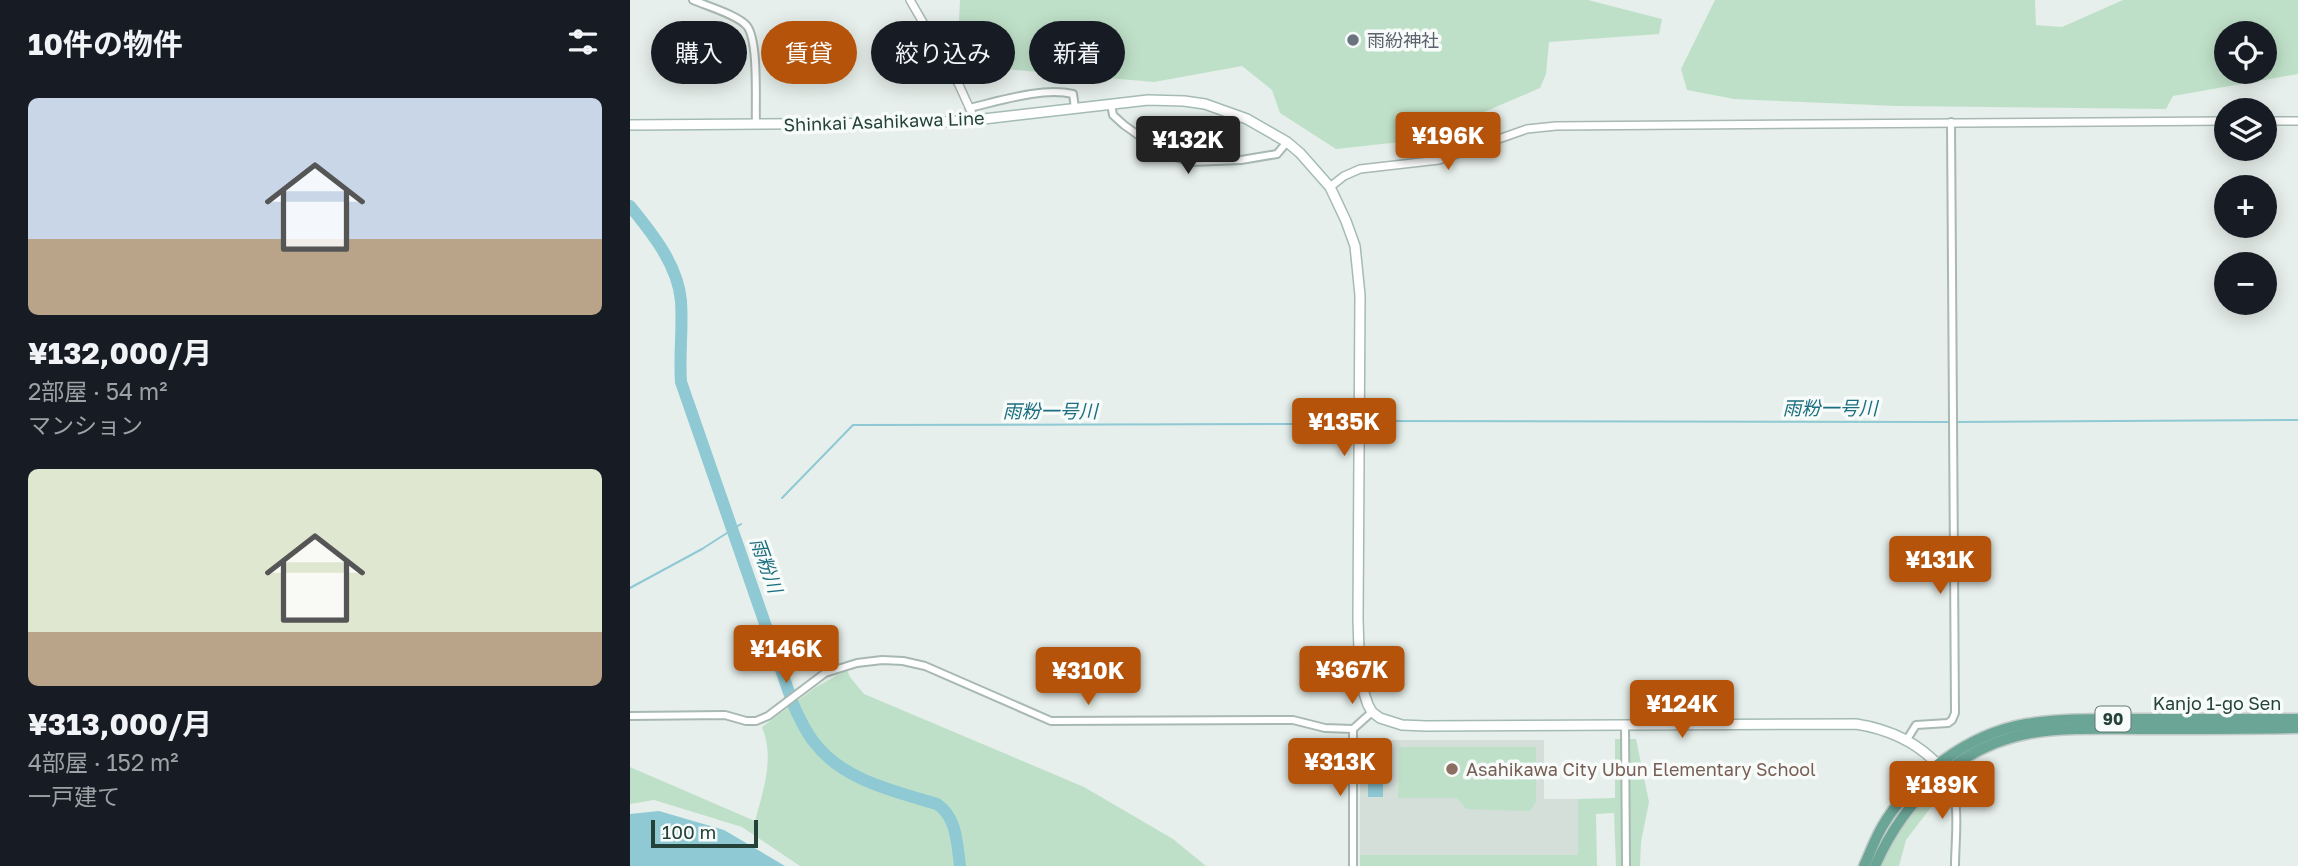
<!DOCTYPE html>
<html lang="ja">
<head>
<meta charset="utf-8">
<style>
  :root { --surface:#171b24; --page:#20242c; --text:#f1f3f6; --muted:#9ea1a6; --accent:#b45309 }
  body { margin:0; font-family:"Golos Text","Noto Sans JP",sans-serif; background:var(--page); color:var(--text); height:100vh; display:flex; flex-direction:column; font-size:26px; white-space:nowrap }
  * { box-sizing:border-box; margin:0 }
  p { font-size:23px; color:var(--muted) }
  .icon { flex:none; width:38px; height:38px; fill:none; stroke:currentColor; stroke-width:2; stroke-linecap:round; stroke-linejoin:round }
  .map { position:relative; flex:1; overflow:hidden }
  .details { display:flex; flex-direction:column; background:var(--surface); width:630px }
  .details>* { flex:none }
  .top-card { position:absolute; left:21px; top:21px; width:665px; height:63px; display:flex; gap:14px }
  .buttons { position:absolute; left:1584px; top:21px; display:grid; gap:14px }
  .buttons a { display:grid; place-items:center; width:63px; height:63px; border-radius:50%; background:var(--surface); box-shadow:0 4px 18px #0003; font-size:35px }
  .scale { position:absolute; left:21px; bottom:18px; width:107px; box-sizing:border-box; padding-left:7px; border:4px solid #24423a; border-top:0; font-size:19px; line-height:24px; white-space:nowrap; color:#24423a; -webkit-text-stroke:5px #f7fbf9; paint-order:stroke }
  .price { position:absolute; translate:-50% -60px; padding:0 16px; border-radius:7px; background:var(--accent); color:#fff; font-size:23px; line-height:46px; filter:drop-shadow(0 2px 4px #0008) }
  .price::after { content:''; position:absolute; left:50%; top:42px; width:21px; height:16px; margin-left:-10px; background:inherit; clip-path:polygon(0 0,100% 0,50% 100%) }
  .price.selected { background:#222; color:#fff }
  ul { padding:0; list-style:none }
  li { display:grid; align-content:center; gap:14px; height:371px; padding:0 28px }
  li span { display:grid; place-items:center; height:217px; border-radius:10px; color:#555 }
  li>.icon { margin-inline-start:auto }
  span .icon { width:126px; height:126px; fill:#fffc; stroke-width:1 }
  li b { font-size:30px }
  h2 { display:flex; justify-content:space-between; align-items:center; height:84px; padding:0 28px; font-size:30px }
  .chip { padding:0 24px; border-radius:32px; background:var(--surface); box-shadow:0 4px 18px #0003; font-size:24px; line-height:63px }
  .chip.selected { background:var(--accent); color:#fff }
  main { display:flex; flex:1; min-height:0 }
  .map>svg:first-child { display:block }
  .built { fill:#d4dfda }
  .green { fill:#bfe0c8; fill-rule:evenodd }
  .water { fill:#8ec9d4 }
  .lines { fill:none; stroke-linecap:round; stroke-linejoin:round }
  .stream { stroke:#8ec9d4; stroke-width:2 }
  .river { stroke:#8ec9d4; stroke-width:12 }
  .minor-casing { stroke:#a8b8b2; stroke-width:10 }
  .tertiary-casing { stroke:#a8b8b2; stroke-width:10 }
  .secondary-casing { stroke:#a4bbb3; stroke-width:12 }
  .primary-casing { stroke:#c2cac8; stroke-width:13 }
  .minor { stroke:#fff; stroke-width:6 }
  .tertiary { stroke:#fff; stroke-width:7 }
  .secondary { stroke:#fff; stroke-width:9 }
  .primary { stroke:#6aa596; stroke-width:10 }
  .worship-dot { fill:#6b7280; stroke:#f7fbf9; stroke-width:2.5 }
  .education-dot { fill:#8d6e63; stroke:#f7fbf9; stroke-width:2.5 }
  .labels { text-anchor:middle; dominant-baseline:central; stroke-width:7; stroke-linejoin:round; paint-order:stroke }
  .shield { fill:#f7fbf9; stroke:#637a73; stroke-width:2 }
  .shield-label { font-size:16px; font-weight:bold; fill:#24423a }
  .worship-label { font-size:18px; fill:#5b616d; stroke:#f7fbf9; text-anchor:start }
  .street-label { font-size:18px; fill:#24423a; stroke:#f7fbf9 }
  .education-label { font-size:18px; fill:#785e54; stroke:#f7fbf9; text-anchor:start }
  .water-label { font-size:19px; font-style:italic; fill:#1c6f80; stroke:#f7fbf9 }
</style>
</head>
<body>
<main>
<section class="details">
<h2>10件の物件<svg class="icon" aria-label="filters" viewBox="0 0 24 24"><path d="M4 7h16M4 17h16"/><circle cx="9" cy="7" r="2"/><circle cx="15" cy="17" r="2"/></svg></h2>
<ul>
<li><span style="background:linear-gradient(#c9d6e8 65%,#b9a48a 0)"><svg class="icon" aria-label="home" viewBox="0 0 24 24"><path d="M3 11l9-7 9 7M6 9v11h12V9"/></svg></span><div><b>¥132,000/月</b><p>2部屋 · 54 m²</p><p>マンション</p></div></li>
<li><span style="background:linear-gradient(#dfe7d0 75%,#b9a48a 0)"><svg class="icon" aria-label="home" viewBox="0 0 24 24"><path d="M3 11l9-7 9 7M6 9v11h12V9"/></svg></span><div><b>¥313,000/月</b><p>4部屋 · 152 m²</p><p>一戸建て</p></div></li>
</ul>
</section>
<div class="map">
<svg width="1668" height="866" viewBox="0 0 1668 866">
  <rect width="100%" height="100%" fill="#e6efeb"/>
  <path class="built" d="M730,740H914V799H948L949,855H730Z"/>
  <g class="green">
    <path d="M330,0H958L1032,19L1029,34L919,42L916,74L910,88L789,140L706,149L650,113L642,90L612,66L524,82L340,66L313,35L329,21Z"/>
    <path d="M1085,0H1405L1406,25L1432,27L1493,0H1668V74L1543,96L1536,109L1267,106L1104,99L1057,90L1051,69ZM1634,33V72H1596V33Z"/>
    <path d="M217,670L220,677L234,694L454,787L543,839L576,866H170L112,827L24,800L0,804V767L125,821C133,791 145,758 132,727L186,687Z"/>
    <path d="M985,739H1006L1019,802L1011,842L1010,866H986L984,813L966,814L967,866H730V855H948V799L985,798Z"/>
    <path d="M769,747H906V802L900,811L836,809L827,798H768Z"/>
    <path d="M1305,787L1311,794L1276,840L1269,866H1250C1264,836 1282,811 1305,787Z"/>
  </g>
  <g class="water">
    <rect x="738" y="760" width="15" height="37"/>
    <path d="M29,811L94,830L155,866H0V814Z"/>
  </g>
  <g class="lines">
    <g class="stream">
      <path d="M735,421L1320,422"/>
      <path d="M1326,422L1668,420"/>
      <path d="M152,498L223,425L672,424L719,421"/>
      <path d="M0,588L72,549L111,524"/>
    </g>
    <path class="river" d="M0,206C22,233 48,265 51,301C53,328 49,355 51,382L163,704C169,717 175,731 184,742C212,780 264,791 307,804C327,817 327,844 330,866"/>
    <defs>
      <g id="minor">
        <path d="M63,0C77,6 108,15 117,26C129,42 125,103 126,124"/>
        <path d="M481,104L483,115L494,125L532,152L561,162L611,160L647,154L657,142"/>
        <path d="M339,108C370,101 412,87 443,94L445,108"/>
        <path d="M0,716L95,715L116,721H126L138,716L195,673L227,663L252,660L273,661L295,666L421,721L663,720L695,728L723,729L742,712"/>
        <path d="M995,725L996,866"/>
        <path d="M1276,741L1286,725L1318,723L1322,720L1325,713L1321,122"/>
        <path d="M1315,772C1332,800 1325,834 1325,866"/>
        <path d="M723,866V729"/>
      </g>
      <g id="tertiary">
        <path d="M280,0L329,85L345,120"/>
        <path d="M1634,121H1668"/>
        <path d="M700,187L714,176L730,169L809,160L897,129L926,126L1596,121"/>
      </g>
      <path id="secondary" d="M0,125L300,123L345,120L518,100L554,101L575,104L617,119L657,142L670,153L700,187L716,221L725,246L730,295L728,620L730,681L738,705L742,712L750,718L772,725L796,726L1226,724C1258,729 1289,743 1311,768"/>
      <g id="primary">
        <path d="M1234,866C1240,853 1245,839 1252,827C1281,777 1338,734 1396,724C1433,718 1470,719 1508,719C1561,719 1615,719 1668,719"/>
        <path d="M1245,866C1274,800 1328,746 1401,733C1438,727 1476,729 1513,729C1565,729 1616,729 1668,728"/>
      </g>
    </defs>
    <use href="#minor" class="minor-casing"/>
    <use href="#tertiary" class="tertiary-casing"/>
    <use href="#secondary" class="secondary-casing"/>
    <use href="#primary" class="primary-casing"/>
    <use href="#minor" class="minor"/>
    <use href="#tertiary" class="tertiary"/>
    <use href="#secondary" class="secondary"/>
    <use href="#primary" class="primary"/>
  </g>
  <circle class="worship-dot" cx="723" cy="40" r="7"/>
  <circle class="education-dot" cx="822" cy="769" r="7"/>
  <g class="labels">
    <rect class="shield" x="1465.5" y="706.5" width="35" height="25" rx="5"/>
    <g class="shield-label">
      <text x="1483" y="719">90</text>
    </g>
    <g class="worship-label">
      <text x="737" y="40">雨紛神社</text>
    </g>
    <g class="street-label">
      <text transform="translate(254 121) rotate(-2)">Shinkai Asahikawa Line</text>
      <text x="1587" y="703">Kanjo 1-go Sen</text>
    </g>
    <g class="education-label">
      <text x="836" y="769">Asahikawa City Ubun Elementary School</text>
    </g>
    <g class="water-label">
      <text x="1200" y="407">雨粉一号川</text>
      <text x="420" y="410">雨粉一号川</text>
      <text transform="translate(137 565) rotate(70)">雨粉川</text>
    </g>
  </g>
</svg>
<div class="buttons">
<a><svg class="icon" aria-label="locate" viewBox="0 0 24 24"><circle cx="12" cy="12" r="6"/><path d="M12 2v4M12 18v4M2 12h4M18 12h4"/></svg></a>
<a><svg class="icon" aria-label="layers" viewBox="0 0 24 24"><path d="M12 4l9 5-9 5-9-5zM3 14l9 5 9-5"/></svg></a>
<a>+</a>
<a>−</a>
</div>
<div class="scale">100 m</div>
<b class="price" style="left:818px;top:172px">¥196K</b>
<b class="price selected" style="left:558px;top:176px">¥132K</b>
<b class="price" style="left:714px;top:458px">¥135K</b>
<b class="price" style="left:1310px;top:596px">¥131K</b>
<b class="price" style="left:156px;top:685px">¥146K</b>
<b class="price" style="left:722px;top:706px">¥367K</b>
<b class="price" style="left:458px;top:707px">¥310K</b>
<b class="price" style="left:1052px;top:740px">¥124K</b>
<b class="price" style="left:710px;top:798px">¥313K</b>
<b class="price" style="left:1312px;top:821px">¥189K</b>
<div class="top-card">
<a class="chip">購入</a>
<a class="chip selected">賃貸</a>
<a class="chip">絞り込み</a>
<a class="chip">新着</a>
</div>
</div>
</main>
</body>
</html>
